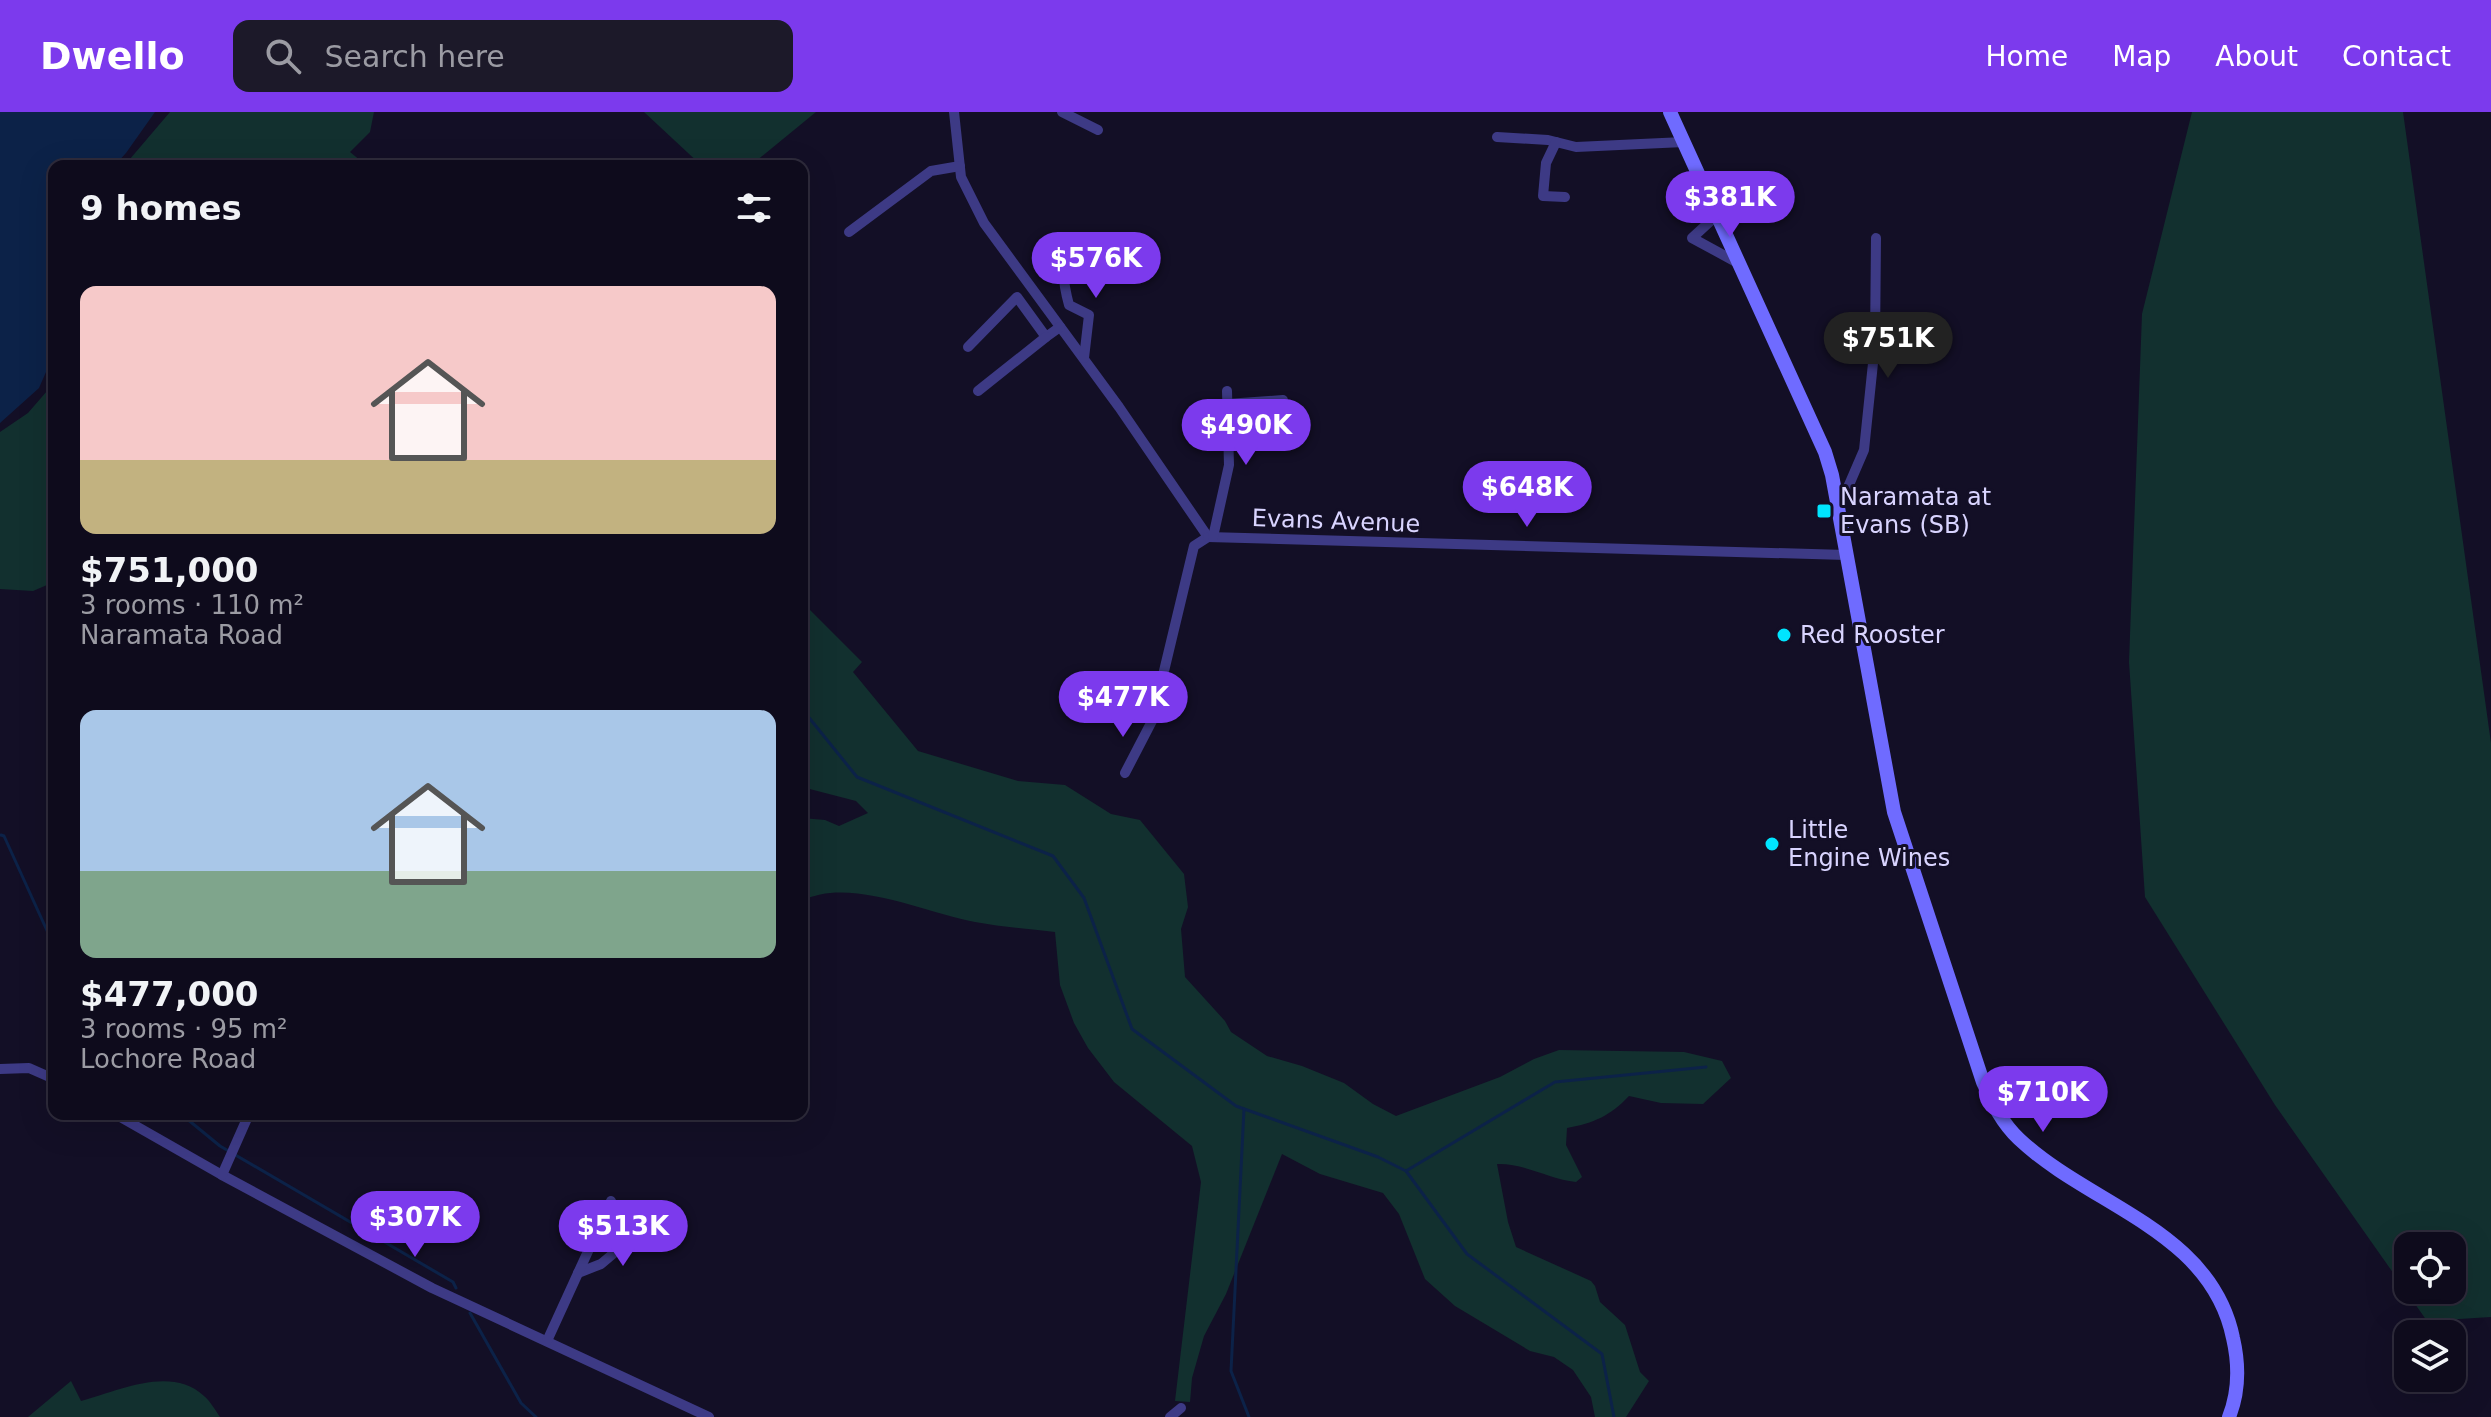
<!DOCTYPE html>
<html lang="en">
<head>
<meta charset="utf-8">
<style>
  :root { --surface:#0e0b1c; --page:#1c1929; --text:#f1f3f6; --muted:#9b9ba3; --line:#2e2b3b; --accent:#7c3aed }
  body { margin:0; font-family:"DejaVu Sans",sans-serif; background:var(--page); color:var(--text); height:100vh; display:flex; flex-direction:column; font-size:30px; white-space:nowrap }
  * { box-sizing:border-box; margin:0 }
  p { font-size:26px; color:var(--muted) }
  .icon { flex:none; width:44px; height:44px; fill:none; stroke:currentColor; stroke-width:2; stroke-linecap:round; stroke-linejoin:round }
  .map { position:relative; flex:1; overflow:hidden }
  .panel { position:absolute; left:48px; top:48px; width:760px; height:960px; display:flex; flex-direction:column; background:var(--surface); border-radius:16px; box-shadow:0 8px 32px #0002,0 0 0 2px var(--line) }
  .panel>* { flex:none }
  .buttons { position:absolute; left:2394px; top:1120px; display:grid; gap:16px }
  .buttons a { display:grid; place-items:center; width:72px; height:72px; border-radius:16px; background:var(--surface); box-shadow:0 8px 32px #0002,0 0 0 2px var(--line); font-size:40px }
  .price { position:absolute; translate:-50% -68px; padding:0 18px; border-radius:28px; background:var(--accent); color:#fff; font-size:26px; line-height:52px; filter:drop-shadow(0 2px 4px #0008) }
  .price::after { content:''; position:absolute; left:50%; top:48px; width:24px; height:18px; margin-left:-12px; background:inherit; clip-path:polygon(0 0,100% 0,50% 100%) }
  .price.active { background:#222; color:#fff }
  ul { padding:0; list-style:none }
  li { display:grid; align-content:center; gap:16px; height:424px; padding:0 32px }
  li span { display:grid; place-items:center; height:248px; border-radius:16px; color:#555 }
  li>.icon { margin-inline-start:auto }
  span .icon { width:144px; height:144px; fill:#fffc; stroke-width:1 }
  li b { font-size:34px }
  h2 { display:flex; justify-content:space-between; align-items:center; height:96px; padding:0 32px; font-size:34px }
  header { display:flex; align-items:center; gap:48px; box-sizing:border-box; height:112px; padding:0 40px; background:var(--accent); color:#fff }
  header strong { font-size:38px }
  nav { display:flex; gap:44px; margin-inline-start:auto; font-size:28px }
  .search { width:560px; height:72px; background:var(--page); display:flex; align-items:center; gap:20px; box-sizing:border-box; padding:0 28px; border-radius:16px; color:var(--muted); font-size:30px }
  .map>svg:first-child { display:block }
  .green { fill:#12302f; fill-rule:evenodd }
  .water { fill:#0c2248 }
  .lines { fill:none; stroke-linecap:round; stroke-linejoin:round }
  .stream { stroke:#0c2248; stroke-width:3 }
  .minor { stroke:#3d3a85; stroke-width:10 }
  .secondary { stroke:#6f6bff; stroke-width:14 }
  .poi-dot { fill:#00e5ff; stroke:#130f26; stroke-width:3 }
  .labels { text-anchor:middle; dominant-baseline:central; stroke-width:6; stroke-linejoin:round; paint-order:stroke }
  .poi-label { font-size:24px; fill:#d9d4ff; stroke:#130f26; text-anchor:start }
  .street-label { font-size:24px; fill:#d9d4ff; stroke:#130f26 }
</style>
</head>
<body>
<header>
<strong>Dwello</strong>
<div class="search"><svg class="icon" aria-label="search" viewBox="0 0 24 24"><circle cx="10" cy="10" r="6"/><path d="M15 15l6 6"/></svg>Search here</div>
<nav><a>Home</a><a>Map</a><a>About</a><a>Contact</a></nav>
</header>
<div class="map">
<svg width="2491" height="1305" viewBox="0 0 2491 1305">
  <rect width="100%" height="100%" fill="#130f26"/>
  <g class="green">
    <path d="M170,0H374L370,20L350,40L367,54H124Z"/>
    <path d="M644,0H816L750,54H702Z"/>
    <path d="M2192,0H2403L2491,631V1205L2427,1209L2275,993L2145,785L2129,550L2142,202ZM2408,1134H2452V1178H2408Z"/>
    <path d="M54,271V470L33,479L0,477V320L28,301Z"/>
    <path d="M808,496L862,550L853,560L918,639L1018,669L1065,673L1111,702L1140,708L1184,762L1188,795L1181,817L1185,865L1225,909L1231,920L1267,944L1302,954L1344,971L1373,992L1396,1004L1500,965L1534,947L1559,938L1684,940L1722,949L1731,966L1703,992L1661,991L1629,984C1610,1004 1594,1011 1567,1016L1566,1033L1582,1065L1576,1070C1549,1067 1524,1051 1497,1052L1508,1110L1516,1135L1591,1169L1595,1174L1600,1190L1625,1213L1640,1260L1649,1269L1626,1305H1595L1591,1285L1573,1258L1554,1245L1530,1239L1455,1194L1425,1167L1399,1102L1383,1081L1320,1062L1282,1042L1226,1182L1204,1224L1192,1266L1190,1290L1175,1289L1201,1070L1192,1034L1114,970L1088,936L1074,911L1060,873L1055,820C1028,817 1002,815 975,810C926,801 848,764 802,789V706L825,708L839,714L868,701L856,689L802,675V499Z"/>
    <path d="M71,1269L81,1289C118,1279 171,1253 204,1284C211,1290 215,1298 220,1305H28Z"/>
  </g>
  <path class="water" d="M0,0H155L126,41L114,54H54V251L46,260L39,276L0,311Z"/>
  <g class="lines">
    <g class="stream">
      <path d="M802,597L857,665L1053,744L1084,786L1132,917L1236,994L1378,1045L1406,1059L1467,1142L1602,1242L1614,1305"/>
      <path d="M1,723L4,724L54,834"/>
      <path d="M1244,997L1231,1259L1249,1305"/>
      <path d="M181,1002L220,1034L453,1170L456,1176"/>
      <path d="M1406,1059L1555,970L1706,955"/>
      <path d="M470,1201L521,1291L536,1305"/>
    </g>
    <g class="minor">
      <path d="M954,0L961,65L984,111L1119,295L1208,425L1194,434L1152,609L1125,661"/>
      <path d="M1062,0L1098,18"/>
      <path d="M1497,25L1548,28L1576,35L1684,30"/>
      <path d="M1556,30L1546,51L1543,84L1565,85"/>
      <path d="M1717,103L1692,126L1738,151"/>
      <path d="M849,120L931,59L960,54"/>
      <path d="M1067,128C1062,154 1062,167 1069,193L1089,203L1084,246"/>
      <path d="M968,235L1017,185L1046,225L1060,215"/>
      <path d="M978,279L1046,225"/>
      <path d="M1227,292L1283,288"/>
      <path d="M1839,396L1864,338L1875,232L1876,126"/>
      <path d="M1208,425L1846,443"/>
      <path d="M1213,425L1229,353L1227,279"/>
      <path d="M0,957L29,956L54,967"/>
      <path d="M115,1002L222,1063L432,1176L709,1305"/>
      <path d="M222,1063L249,1002"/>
      <path d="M578,1161L601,1152L645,1115"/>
      <path d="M547,1229L611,1089"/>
      <path d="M1170,1305L1181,1296"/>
    </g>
    <path class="secondary" d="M1670,0L1825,340L1832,363L1894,700L1983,970C1993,992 2002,1011 2019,1027C2090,1094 2211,1118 2233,1226C2239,1252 2239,1280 2229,1305"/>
  </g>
  <g class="poi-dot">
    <rect x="1816" y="391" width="16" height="16" rx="4"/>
    <circle cx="1784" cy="523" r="8"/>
    <circle cx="1772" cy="732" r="8"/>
  </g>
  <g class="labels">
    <g class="poi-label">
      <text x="1840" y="385">Naramata at<tspan x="1840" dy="28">Evans (SB)</tspan></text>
      <text x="1800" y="523">Red Rooster</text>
      <text x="1788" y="718">Little<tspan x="1788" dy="28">Engine Wines</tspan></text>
    </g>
    <g class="street-label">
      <text transform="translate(1336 409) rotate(2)">Evans Avenue</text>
    </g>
  </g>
</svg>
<div class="buttons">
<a><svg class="icon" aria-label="locate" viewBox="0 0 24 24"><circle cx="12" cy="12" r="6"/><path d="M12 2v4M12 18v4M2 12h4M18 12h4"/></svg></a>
<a><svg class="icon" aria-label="layers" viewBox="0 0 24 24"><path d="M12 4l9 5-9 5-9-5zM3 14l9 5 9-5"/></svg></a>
</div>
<b class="price" style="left:1730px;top:127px">$381K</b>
<b class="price" style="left:1096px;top:188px">$576K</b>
<b class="price active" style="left:1888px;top:268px">$751K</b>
<b class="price" style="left:1246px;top:355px">$490K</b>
<b class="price" style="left:1527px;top:417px">$648K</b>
<b class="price" style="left:1123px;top:627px">$477K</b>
<b class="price" style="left:2043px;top:1022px">$710K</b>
<b class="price" style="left:415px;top:1147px">$307K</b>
<b class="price" style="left:623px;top:1156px">$513K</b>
<section class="panel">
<h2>9 homes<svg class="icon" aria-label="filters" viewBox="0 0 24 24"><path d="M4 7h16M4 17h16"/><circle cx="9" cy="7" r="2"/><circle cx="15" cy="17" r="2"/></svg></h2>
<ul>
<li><span style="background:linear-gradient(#f6c9c9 70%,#c2b280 0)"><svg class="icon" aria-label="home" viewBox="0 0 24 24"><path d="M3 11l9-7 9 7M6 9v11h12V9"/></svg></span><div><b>$751,000</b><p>3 rooms · 110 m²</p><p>Naramata Road</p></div></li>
<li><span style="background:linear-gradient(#a9c7e8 65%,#7fa58c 0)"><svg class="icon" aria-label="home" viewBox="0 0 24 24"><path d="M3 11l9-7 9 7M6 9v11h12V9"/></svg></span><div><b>$477,000</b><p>3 rooms · 95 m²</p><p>Lochore Road</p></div></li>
</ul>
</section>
</div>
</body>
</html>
